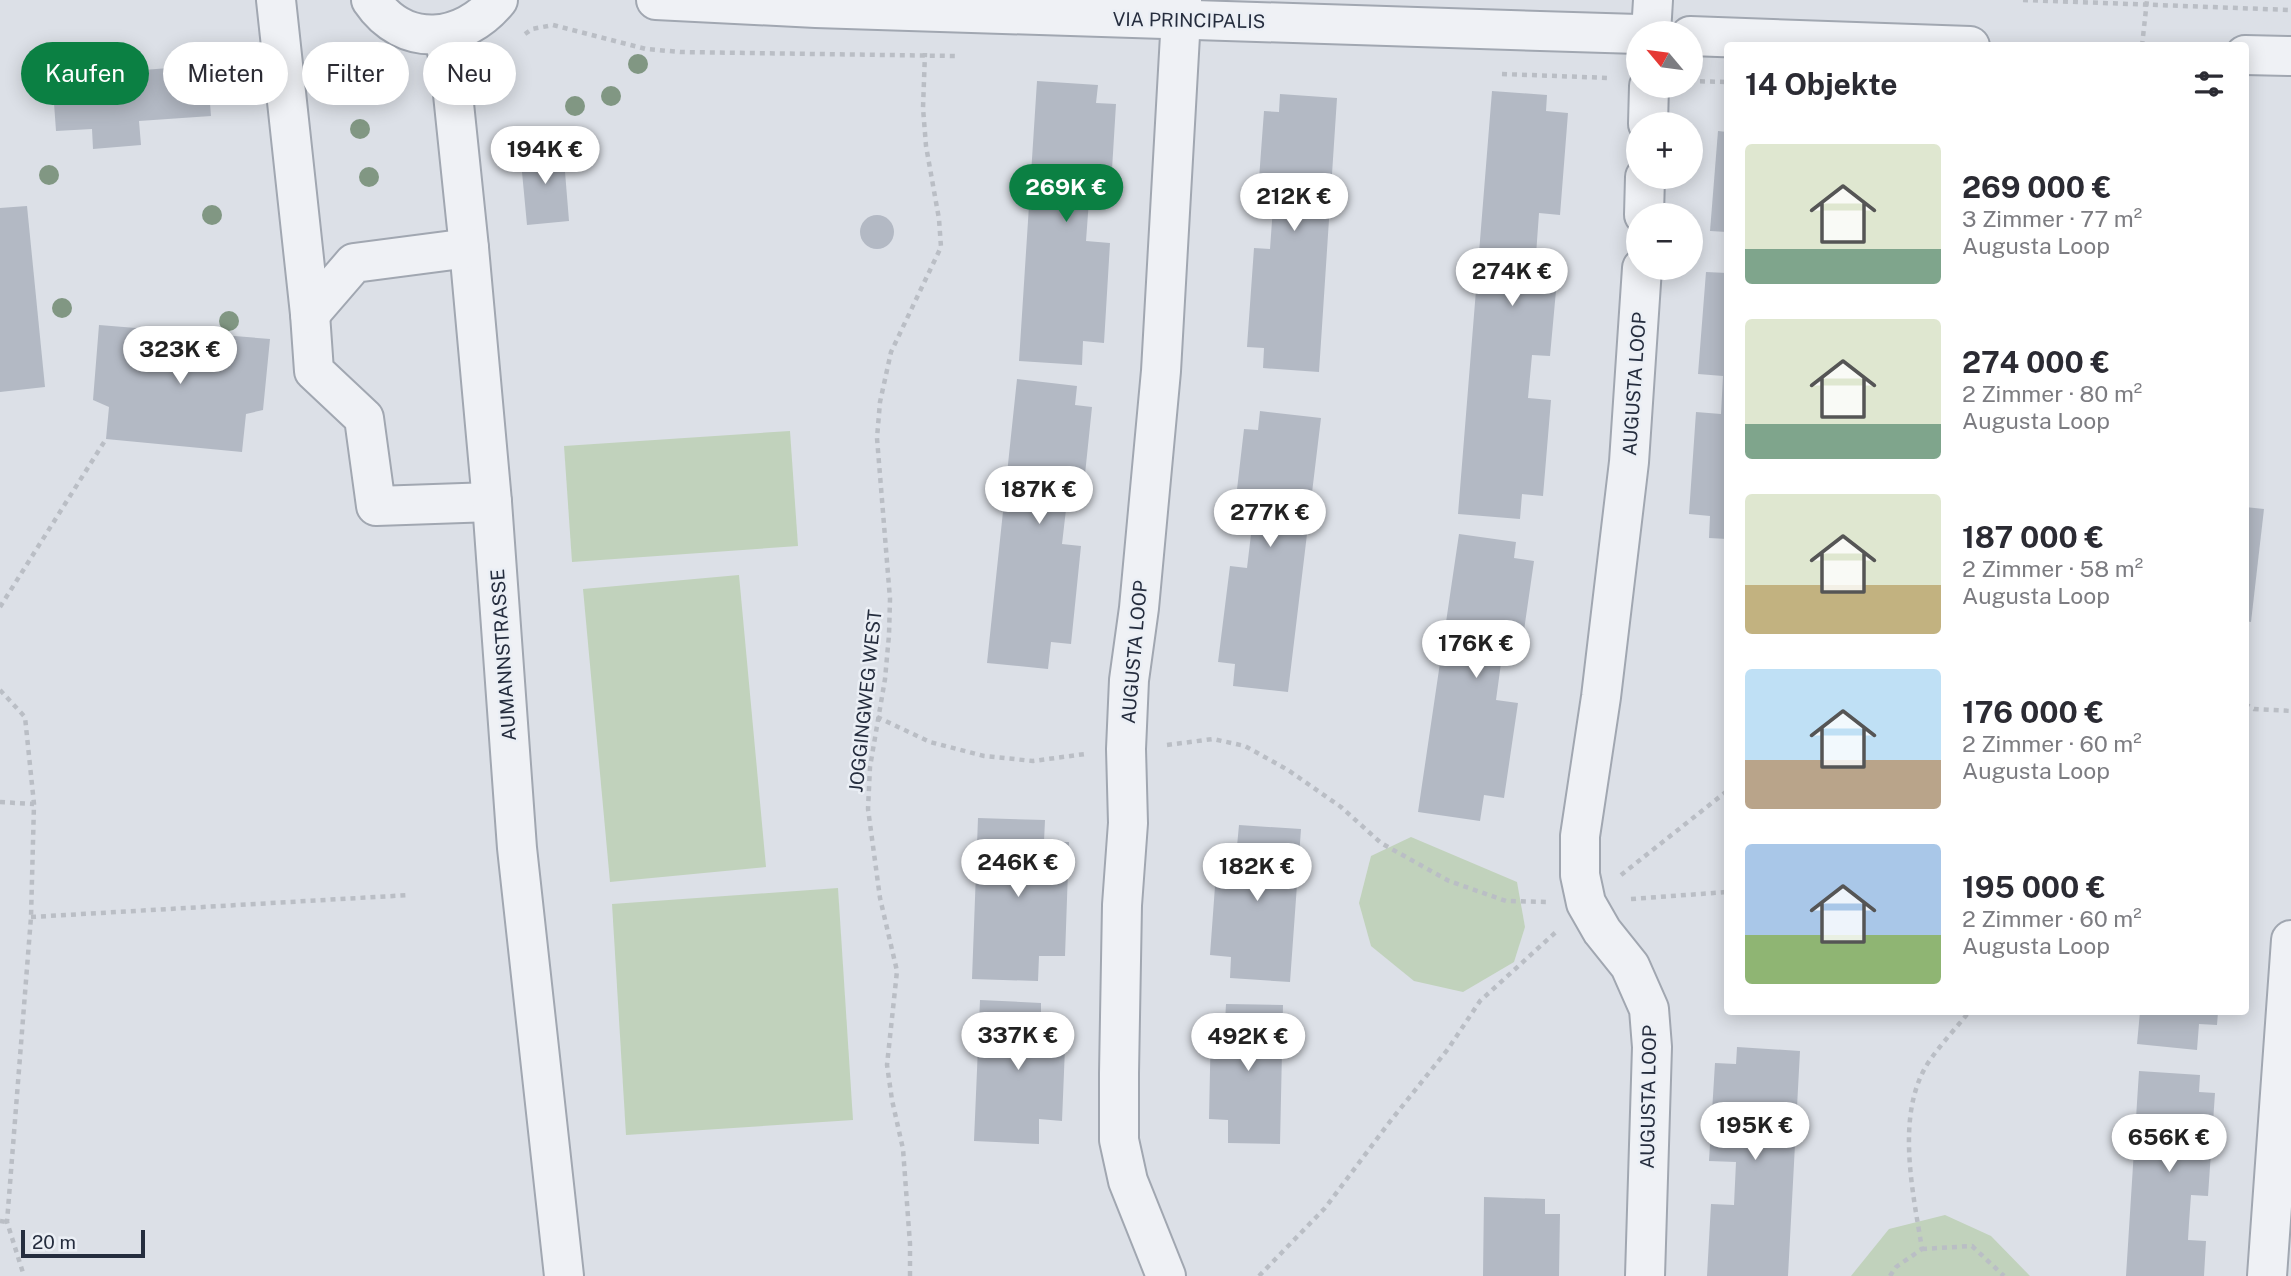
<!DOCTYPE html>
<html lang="de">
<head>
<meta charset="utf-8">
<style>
  :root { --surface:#fff; --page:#f7f7f7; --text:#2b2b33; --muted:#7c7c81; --accent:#0b8043 }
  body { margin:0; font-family:"Public Sans",sans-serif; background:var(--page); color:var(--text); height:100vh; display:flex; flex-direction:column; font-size:26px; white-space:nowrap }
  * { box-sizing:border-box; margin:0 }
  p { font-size:23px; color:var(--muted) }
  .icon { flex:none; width:38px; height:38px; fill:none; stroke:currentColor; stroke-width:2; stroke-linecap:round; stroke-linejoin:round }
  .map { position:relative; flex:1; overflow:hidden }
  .drawer { position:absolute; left:1724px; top:42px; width:525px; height:973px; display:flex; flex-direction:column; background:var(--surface); border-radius:7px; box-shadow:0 4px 18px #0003 }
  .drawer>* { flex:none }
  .top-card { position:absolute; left:21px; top:42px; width:665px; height:63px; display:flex; gap:14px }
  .needle { width:46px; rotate:299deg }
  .tools { position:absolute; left:1626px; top:21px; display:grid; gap:14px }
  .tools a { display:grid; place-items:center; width:77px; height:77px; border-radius:50%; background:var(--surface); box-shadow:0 4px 18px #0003; font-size:35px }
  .scale { position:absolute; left:21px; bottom:18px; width:124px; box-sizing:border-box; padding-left:7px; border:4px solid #252d3e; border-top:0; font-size:19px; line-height:24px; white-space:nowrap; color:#252d3e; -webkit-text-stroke:5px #ebeff5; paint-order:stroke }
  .price { position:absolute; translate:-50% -60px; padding:0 16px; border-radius:24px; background:#fff; color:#222; font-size:23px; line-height:46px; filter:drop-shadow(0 2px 4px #0008) }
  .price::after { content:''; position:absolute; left:50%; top:42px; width:21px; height:16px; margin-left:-10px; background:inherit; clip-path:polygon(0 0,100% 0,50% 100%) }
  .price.selected { background:var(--accent); color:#fff }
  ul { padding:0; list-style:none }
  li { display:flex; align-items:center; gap:21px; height:175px; padding:0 21px }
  li span { display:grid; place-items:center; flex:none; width:196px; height:140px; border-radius:7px; color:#555 }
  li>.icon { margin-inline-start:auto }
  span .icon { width:84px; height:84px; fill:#fffc; stroke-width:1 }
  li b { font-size:30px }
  h2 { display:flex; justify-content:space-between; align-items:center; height:84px; padding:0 21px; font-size:30px }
  .pill { padding:0 24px; border-radius:32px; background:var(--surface); box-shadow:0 4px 18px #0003; font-size:24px; line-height:63px }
  .pill.selected { background:var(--accent); color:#fff }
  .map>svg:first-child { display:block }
  .green { fill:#c1d2bc }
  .building { fill:#b3b9c4 }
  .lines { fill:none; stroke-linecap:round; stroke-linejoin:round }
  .minor-casing { stroke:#a1a7b1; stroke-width:42 }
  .path { stroke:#babec5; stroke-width:4.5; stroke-dasharray:5 5; stroke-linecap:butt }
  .minor { stroke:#eff1f5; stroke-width:38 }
  .tree { fill:#819783 }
  .labels { text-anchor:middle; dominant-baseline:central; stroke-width:5; stroke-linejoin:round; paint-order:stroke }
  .street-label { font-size:19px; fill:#252d3e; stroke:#ebeff5 }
</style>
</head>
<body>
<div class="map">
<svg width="2291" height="1276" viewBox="0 0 2291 1276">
  <rect width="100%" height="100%" fill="#dce0e7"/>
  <g class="green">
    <path d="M790,431L798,546L572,562L564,446Z"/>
    <path d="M739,575L766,867L610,882L583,589Z"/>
    <path d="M1411,837L1517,882L1525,927L1514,962L1463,992L1414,981L1371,946L1359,903L1371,856Z"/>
    <path d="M838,888L853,1120L626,1135L612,904Z"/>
    <path d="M1945,1215L1991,1236L2030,1276H1851L1889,1229Z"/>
  </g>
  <g class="building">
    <path d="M117,60L118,72L207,65L211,116L139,121L141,145L93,149L92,129L56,131L52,75L92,72L95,62Z"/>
    <path d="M1037,81L1098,85L1096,103L1116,104L1110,202L1089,200L1086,241L1110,243L1104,343L1083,341L1082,365L1019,361Z"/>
    <path d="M1492,91L1547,95L1546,111L1568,113L1560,215L1539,213L1536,255L1559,258L1550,356L1532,355L1528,398L1551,400L1543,496L1522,494L1520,519L1458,514Z"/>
    <path d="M1280,94L1337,98L1319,372L1263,368L1264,348L1247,347L1254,248L1270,249L1273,207L1257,206L1264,111L1279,112Z"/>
    <path d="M1718,131L1727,132V232L1710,231Z"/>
    <path d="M563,147L569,221L527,225L520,151Z"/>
    <path d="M27,206L45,387L0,392V208Z"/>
    <circle cx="877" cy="232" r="17"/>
    <path d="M1706,272L1727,273V539L1709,538L1710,516L1689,514L1696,412L1721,414L1723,376L1698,374Z"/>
    <path d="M99,325L270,339L263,410L246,414L242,452L106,439L109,407L93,400Z"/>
    <path d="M1017,379L1077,386L1075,405L1092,407L1082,503L1067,501L1062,544L1081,546L1071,644L1051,642L1048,669L987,663Z"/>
    <path d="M1260,411L1321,418L1288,692L1233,686L1235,664L1218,662L1230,566L1247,568L1252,526L1233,524L1244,429L1258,430Z"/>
    <path d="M2245,507L2264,509L2251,622L2245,621Z"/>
    <path d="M1459,534L1516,542L1514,558L1534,561L1520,658L1502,656L1496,700L1518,703L1504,798L1484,795L1480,821L1418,812Z"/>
    <path d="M978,818L1045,820L1044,842H1069L1065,956H1039L1038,981L972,979Z"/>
    <path d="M1239,825L1301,829L1290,982L1230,978L1231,957L1210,955L1218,845L1237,846Z"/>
    <path d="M980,1000L1041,1003V1022L1066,1023L1062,1121L1039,1119V1144L974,1141Z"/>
    <path d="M1226,1004L1283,1005L1280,1144L1228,1143V1120L1209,1119L1211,1021L1225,1022Z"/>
    <path d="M2140,1012H2218L2217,1025L2199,1024L2197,1050L2137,1044Z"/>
    <path d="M1737,1047L1800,1051L1788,1276H1707L1711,1204L1734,1205L1736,1162L1709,1161L1715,1063L1736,1064Z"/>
    <path d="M2139,1071L2200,1075L2199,1092L2215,1093L2208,1196L2191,1195L2189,1223L2188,1240L2206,1241L2204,1276H2126Z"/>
    <path d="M1484,1197L1545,1199V1214H1560L1559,1276H1483Z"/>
  </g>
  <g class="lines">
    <defs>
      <g id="minor">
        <path d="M276,0L310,314L314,371L364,418L376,506L492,502"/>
        <path d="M371,0C404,49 463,43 498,0"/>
        <path d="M656,0L816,8L1638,34"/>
        <path d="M1651,33L1653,0"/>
        <path d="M444,34L451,75L469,248L492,502L517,848L564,1276"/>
        <path d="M1690,36L1970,46"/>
        <path d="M2245,55L2291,56"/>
        <path d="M1648,124L1649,86"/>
        <path d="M1644,215L1645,177"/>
        <path d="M1642,268L1629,462L1601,697L1580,836V875L1586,903L1602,931L1630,966L1649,1009L1652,1047L1645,1276"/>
        <path d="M310,314L354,263L469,248"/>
        <path d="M1166,1276L1128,1181L1119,1140V1073L1122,905L1128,823L1126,749L1129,680L1139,608L1161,371L1182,0"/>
        <path d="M2267,1276L2291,940"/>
      </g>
    </defs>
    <use href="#minor" class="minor-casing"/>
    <g class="path">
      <path d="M2023,0L2291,10"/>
      <path d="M525,34L532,29L553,25L646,49L680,52L955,56"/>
      <path d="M2142,46L2147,0"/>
      <path d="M1502,74L1609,78"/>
      <path d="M1690,81L1727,82"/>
      <path d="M0,607L106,439"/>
      <path d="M0,690L25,717L34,804L31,917L7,1222L24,1276"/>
      <path d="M2245,704L2254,709L2291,711"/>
      <path d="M877,717L930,742L984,756L1033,761L1085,754"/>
      <path d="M1167,745L1213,739L1245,746L1288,770L1341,807L1381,843L1449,881L1506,901L1546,902"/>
      <path d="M0,802L34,804"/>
      <path d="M1621,875L1727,791"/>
      <path d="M1631,899L1727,892"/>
      <path d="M31,917L410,895"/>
      <path d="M0,1221L7,1222"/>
      <path d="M1922,1249L1972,1246L2004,1276"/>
      <path d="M910,1276V1244L903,1149L892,1100L887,1065L897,971L880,898L868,809L870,767L885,679L889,635L890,599L877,438L880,402L891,352L941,247L939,219L926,146L923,108L925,53"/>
      <path d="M1259,1276L1325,1208L1388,1124L1448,1049L1480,1001L1557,931"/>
      <path d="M1890,1276L1896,1267L1922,1249C1913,1192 1895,1115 1928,1063C1940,1045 1956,1028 1969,1012"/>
    </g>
    <use href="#minor" class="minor"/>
  </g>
  <g class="tree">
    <circle cx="223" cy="56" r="10"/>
    <circle cx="638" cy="64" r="10"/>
    <circle cx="611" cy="96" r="10"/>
    <circle cx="575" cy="106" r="10"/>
    <circle cx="360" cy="129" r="10"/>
    <circle cx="580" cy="138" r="10"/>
    <circle cx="49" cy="175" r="10"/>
    <circle cx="369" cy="177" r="10"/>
    <circle cx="212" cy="215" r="10"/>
    <circle cx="62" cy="308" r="10"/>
    <circle cx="229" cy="321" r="10"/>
  </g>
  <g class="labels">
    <g class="street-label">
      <text transform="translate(1189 20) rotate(1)">VIA PRINCIPALIS</text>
      <text transform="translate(1634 384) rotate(-86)">AUGUSTA LOOP</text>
      <text transform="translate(1134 652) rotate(-85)">AUGUSTA LOOP</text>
      <text transform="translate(503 655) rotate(-94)">AUMANNSTRASSE</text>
      <text transform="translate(865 701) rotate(-84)">JOGGINGWEG WEST</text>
      <text transform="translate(1648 1097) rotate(-89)">AUGUSTA LOOP</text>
    </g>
  </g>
</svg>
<div class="tools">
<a><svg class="needle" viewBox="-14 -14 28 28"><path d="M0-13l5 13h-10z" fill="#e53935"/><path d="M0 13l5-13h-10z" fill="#7c7c81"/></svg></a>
<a>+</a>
<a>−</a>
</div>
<div class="scale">20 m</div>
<b class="price" style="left:545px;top:186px">194K €</b>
<b class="price selected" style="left:1066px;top:224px">269K €</b>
<b class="price" style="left:1294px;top:233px">212K €</b>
<b class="price" style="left:1512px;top:308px">274K €</b>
<b class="price" style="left:180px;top:386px">323K €</b>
<b class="price" style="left:1039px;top:526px">187K €</b>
<b class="price" style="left:1270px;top:549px">277K €</b>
<b class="price" style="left:1476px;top:680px">176K €</b>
<b class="price" style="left:1018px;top:899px">246K €</b>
<b class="price" style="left:1257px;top:903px">182K €</b>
<b class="price" style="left:1018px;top:1072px">337K €</b>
<b class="price" style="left:1248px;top:1073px">492K €</b>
<b class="price" style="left:1755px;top:1162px">195K €</b>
<b class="price" style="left:2169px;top:1174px">656K €</b>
<div class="top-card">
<a class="pill selected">Kaufen</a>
<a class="pill">Mieten</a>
<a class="pill">Filter</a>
<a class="pill">Neu</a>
</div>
<section class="drawer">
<h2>14 Objekte<svg class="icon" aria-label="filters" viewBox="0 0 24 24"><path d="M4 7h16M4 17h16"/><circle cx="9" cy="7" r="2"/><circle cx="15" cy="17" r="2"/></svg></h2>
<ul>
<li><span style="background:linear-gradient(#dfe7d0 75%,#7fa58c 0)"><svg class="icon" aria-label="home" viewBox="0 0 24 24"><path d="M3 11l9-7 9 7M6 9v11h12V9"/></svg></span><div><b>269 000 €</b><p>3 Zimmer · 77 m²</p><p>Augusta Loop</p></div></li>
<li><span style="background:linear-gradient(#dfe7d0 75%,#7fa58c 0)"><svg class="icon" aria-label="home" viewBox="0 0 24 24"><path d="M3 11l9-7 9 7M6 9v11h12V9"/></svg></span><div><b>274 000 €</b><p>2 Zimmer · 80 m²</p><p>Augusta Loop</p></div></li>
<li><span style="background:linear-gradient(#dfe7d0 65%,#c2b280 0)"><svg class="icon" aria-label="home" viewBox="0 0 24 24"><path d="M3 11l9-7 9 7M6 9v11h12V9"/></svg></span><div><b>187 000 €</b><p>2 Zimmer · 58 m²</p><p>Augusta Loop</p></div></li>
<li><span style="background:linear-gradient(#bfe0f5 65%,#b9a48a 0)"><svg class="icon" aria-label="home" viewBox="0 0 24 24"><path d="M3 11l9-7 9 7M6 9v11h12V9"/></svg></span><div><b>176 000 €</b><p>2 Zimmer · 60 m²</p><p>Augusta Loop</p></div></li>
<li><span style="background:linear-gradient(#a9c7e8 65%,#8fb573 0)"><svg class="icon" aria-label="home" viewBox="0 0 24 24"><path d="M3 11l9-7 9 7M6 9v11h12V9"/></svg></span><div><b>195 000 €</b><p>2 Zimmer · 60 m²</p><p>Augusta Loop</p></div></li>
</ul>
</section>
</div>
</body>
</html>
